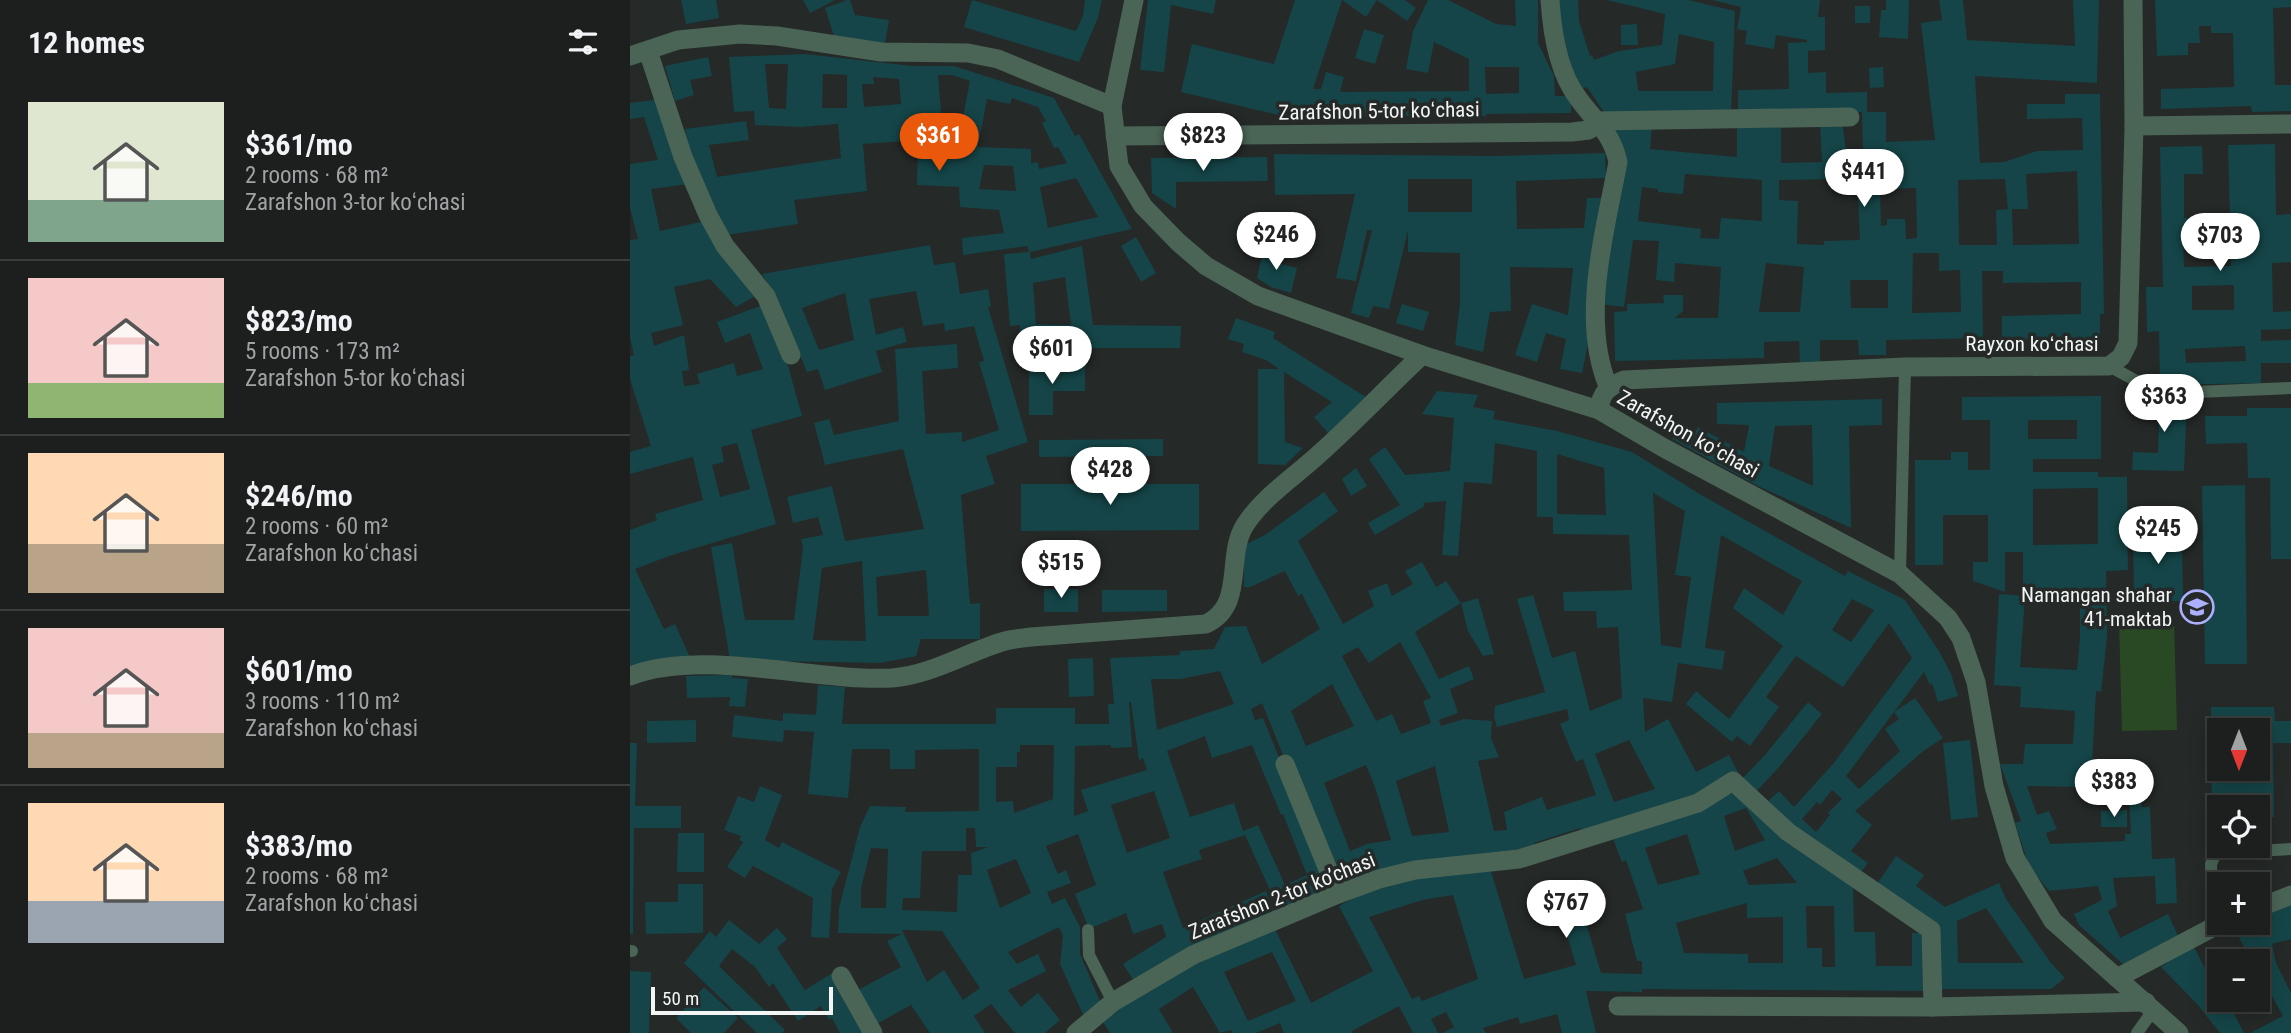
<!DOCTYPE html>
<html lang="en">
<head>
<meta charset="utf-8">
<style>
  :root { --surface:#1c1f1e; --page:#252727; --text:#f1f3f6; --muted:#a0a2a4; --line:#3a3d3c; --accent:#ea580c }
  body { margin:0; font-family:"Roboto Condensed",sans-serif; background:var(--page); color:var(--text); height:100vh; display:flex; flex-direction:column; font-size:26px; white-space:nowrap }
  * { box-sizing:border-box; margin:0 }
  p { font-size:23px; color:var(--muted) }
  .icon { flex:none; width:38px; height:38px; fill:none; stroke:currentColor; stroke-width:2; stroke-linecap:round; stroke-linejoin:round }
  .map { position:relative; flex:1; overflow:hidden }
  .sheet { display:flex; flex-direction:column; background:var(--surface); width:630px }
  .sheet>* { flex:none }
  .needle { width:46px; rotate:180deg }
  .fabs { position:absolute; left:1577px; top:718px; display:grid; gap:14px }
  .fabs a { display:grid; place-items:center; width:63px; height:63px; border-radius:0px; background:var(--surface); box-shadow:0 4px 18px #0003,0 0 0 2px var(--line); font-size:35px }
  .scale { position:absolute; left:21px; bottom:18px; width:182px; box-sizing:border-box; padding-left:7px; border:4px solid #f2f5f4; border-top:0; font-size:19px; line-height:24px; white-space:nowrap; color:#f2f5f4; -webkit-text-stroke:5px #252928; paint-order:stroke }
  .price { position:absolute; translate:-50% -60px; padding:0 16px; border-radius:24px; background:#fff; color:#222; font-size:23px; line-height:46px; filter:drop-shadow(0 2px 4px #0008) }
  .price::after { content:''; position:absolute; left:50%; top:42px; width:21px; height:16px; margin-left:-10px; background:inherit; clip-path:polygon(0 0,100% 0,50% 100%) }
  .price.current { background:var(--accent); color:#fff }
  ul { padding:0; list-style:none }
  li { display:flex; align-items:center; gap:21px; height:175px; padding:0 28px }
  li+li { border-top:2px solid var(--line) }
  li span { display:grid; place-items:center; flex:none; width:196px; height:140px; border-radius:0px; color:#555 }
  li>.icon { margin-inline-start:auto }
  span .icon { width:84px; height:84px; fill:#fffc; stroke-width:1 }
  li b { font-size:30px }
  h2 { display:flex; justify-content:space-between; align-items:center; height:84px; padding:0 28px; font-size:30px }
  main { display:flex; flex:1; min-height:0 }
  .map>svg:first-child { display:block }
  .green { fill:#294924 }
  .building { fill:#154548; fill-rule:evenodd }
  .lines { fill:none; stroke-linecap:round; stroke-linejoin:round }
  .service { stroke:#4a6456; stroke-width:12 }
  .minor { stroke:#4a6456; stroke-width:19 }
  .tertiary { stroke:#4a6456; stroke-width:19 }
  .labels { text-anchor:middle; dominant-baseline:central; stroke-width:7; stroke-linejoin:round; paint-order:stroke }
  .street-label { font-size:21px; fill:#f2f5f4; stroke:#252928 }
  .poi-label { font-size:21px; fill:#f2f5f4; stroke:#252928; text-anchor:end }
</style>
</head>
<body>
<main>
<section class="sheet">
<h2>12 homes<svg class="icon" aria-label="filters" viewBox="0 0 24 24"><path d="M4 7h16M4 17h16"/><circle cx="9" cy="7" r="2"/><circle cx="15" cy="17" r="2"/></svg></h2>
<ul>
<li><span style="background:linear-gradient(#dfe7d0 70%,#7fa58c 0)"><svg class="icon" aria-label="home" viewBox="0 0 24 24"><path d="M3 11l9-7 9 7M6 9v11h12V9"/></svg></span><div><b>$361/mo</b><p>2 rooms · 68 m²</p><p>Zarafshon 3-tor koʻchasi</p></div></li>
<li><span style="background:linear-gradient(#f6c9c9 75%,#8fb573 0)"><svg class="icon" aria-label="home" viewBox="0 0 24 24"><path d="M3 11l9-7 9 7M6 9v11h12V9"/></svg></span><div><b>$823/mo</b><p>5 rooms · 173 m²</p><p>Zarafshon 5-tor koʻchasi</p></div></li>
<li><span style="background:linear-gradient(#ffd9b3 65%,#b9a48a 0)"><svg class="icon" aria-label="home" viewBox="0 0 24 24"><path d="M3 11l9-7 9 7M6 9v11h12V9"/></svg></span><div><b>$246/mo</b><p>2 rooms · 60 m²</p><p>Zarafshon koʻchasi</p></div></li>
<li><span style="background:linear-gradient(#f6c9c9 75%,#b9a48a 0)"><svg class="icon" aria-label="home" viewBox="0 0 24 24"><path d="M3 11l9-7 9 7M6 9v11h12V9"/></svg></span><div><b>$601/mo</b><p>3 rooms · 110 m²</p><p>Zarafshon koʻchasi</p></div></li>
<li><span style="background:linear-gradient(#ffd9b3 70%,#9aa5b1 0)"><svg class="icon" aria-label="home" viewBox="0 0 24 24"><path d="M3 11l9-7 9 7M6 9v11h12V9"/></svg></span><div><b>$383/mo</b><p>2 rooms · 68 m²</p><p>Zarafshon koʻchasi</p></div></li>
</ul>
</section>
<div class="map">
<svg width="1661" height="1033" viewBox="0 0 1661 1033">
  <rect width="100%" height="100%" fill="#252928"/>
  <path class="green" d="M1544,619L1547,730L1492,731L1489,621Z"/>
  <g class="building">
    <path d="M51,0H86L89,18L56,24Z"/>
    <path d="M173,0H205L180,13Z"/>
    <path d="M217,0H220L225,15L259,20L255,44L204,36L195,8Z"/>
    <path d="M342,0L446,31L453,16L455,0H472L468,18L449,62L334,27Z"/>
    <path d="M518,0H586L583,14L541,5L534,72L510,70Z"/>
    <path d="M665,0H775L786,8L777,21L747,0L736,17L712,0L683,89H691L696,72L714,77L710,92L839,91V59L804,42L798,73L776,69L783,31L798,0H818L866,24L886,26L885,0H908V43L924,76L925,96H941V113L856,114V116H653L551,92L562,44L644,64ZM855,67H889V93L856,94Z"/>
    <path d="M924,0H948L949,21L960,56L962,55L964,60L989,51L1032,45L1035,14L977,0H1058L1105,11L1101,115L977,117L957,87L946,91ZM1049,34L1084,42L1083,91H1008L1006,72L1045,64Z"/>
    <path d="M1082,0H1190L1188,17H1195V50L1178,51V73L1196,72V93L1237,92V112H1256V142L1305,140L1291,23L1312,20L1309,0H1333L1337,40L1445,46L1443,0H1469L1467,83L1345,76L1350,163L1374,162L1407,151L1453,150L1452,118L1397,119V104H1435V94H1470L1474,314H1470V338L1372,340V316L1451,314V282L1373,283V271H1352L1353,338L1256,340V355H1229L1228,340H1190V365H1170L1169,341L1134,342V358L985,361L984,312L997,311V304L1034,303L1033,295H1053V311L1045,318H1088L1091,267L1045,263L1044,282L1026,280L1029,241L1003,240L994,307L969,304L984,125H1022L1020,149L1107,157V123H1151V163L1192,162L1190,122L1212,121L1216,150L1207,151L1210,179L1149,180V200L1168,201L1167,244L1194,245V241L1230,240L1227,174L1217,175V169H1210V154L1231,153L1232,174H1250V164L1237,165V153H1233L1232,112L1108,115V90L1159,89L1158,43L1177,42V40L1146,35L1144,49L1115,44L1117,31L1107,29L1111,7ZM1447,171L1449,244L1383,245L1382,209H1398L1396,174ZM1055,174L1132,180V221L1091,218L1089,239L1070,238L1071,229L1008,221L1012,187L1028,189V192L1053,194ZM1375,179L1378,209L1366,210L1367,245H1329L1328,180ZM1286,188L1287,238L1276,239L1275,219H1257V225L1251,226L1250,189ZM1283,253H1309V271L1330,270L1331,312L1282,313ZM1136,263L1174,267L1170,312H1129ZM1220,280H1258V308H1221Z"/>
    <path d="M1256,0H1279L1278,39L1249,37L1251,10H1256Z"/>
    <path d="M1525,0H1661V7L1643,8L1645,85H1661V111L1622,112L1621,106L1531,109V89L1604,87L1603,33H1581V26H1569L1570,43H1558V55L1527,56Z"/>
    <rect x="1225" y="6" width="15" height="17"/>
    <path d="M1007,24L1008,45H991V25Z"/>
    <path d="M734,29L754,35L745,64L725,58Z"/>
    <path d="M175,54L282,66H324L424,98L445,136L449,134L502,229L400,252L401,259L452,246L463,325L551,326L550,348H390V325L380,326L374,254L399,252L397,246L333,255L332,238L374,233L369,210L330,207L329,187L287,185L288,140L233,144L237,191L164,200L168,224L97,235L57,148L55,129L116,121L119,140L79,145L87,177L211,158L208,124L171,127L125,125L124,111L104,112L99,57ZM135,64H158L156,109L139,108ZM193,74L217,75V108H192ZM308,75H322L340,81L329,137L313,136ZM243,77L269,79L271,104L234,107L232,84H244ZM382,98L408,107L416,121L412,123L424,148L428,147L437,163L409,169L408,162L401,163V149L348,147L357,99L380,104ZM354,165L383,166L386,191L349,189ZM446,178L468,217L418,228L410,187ZM435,277L441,325L406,324L403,283Z"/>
    <path d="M78,57L82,76L60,80L64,95L45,101L35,66Z"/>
    <path d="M1253,67L1254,87L1240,88L1239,68Z"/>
    <path d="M31,99L59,184L21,189L30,231L75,221L129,294L106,307L80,279L44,287L53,325L21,333L24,346L54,335L59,370L52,371L54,386L70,384L67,374L104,363L107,376L133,369L120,333L95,343L87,322L135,304L157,362L172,416L121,430L146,524L39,556L5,569L34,629L45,624L62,662L0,668V530L27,520L25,514L73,500L63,457L0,474V452L21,446L0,379V356L4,355L0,338V240L8,239L0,208V164L28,160L14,117L0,119V103ZM107,443L120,489L90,497L82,465L94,462L91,447Z"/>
    <path d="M1645,144L1646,215L1661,214V262L1642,263L1643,312L1661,311V329L1631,330V341L1661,340V363H1631V383L1530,385L1529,331L1517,332L1516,287H1533L1530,147L1572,146L1573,174H1554V218L1600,217L1598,145ZM1601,241V266L1554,267L1553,242ZM1604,285V310H1562V286ZM1615,346L1616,361L1556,363L1555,349Z"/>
    <path d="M975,153L976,178L886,181L887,229L954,228L957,198H975L958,344L952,373L930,369L936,339L916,333L907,362L885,355L902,304L938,315L943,268L880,267L881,311L860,312L853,352L825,345L830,303V253L778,252V230L759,309L743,306L739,318L721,313L742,230H737L726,281L706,278L725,194L645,195L644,154L864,156ZM778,179H842V212H778Z"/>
    <path d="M637,157L638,181L546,182V209L522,193L521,158Z"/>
    <path d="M506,237L526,273L511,282L491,246Z"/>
    <path d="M300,245L304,265L325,262L330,294L358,289L361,306L358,307L398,442L356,456L365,484L331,495L340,604L350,603V639H291L286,656L250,663L100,660L81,547L102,543L115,620H164L173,548L171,539L193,535L188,517L163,523L157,497L202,486L215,541L294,529L273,449L195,465L184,423L199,419L204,435L269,421L265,349L327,344L328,368L292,371L296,434L332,432V442L369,430L349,362L354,361L344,326L315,331L314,323L293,326L286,291L239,299L246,335L273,327L277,342L246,351L252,372L195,390L188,369L177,372L144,293L132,274ZM215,293L224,340L189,350L172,308ZM232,561L236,641L183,640L192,568ZM296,570L299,616H248L246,577Z"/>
    <path d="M634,247L650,251L647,263L667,268L661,293L641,287L627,278Z"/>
    <path d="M772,304L799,312L793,331L766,323Z"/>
    <path d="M606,318L645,332L643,338L739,399L699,434L684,417L702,402L654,372L655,442L673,448L655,465L628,464V369H649L636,360L612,352L614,344L598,339Z"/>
    <path d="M399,366H455V391H423V415H399Z"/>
    <path d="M807,391L848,395L843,407L865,411L863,419L927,431L1002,452L1073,496L1215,576L1218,571L1275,600L1309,651L1321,674L1328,696L1308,702L1302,683L1300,685L1294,672L1216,776L1229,789L1270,751L1255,729L1269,719L1264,712L1285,698L1313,738L1292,752L1225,811L1242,825L1221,851L1238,863L1228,876L1134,805L1149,791L1164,807L1203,764L1282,658L1259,623L1213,687L1166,656L1136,697L1149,707L1120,746L1107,736L1102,742L1056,704L1066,691L1099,719L1153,646L1103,608L1114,588L1153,615L1172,581L1091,535L1075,648L1095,651L1092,670L1048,663L1042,702L1013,698L1015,732L1038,719L1066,772L1099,755L1109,774L1053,802L952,833L950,828L904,843L906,848L707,885L656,754L653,755L632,703L621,709L625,720L633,718L703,890L650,912L615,835L569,850L572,859L533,872L553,928L636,891L645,914L506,984L493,964L536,937L532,924L503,934L496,913L459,929L445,894L466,885L448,834L416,846L428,874L436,870L441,883L417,892L422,904L435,898L450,927V954L472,1006L455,1019L430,964L433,936L429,927L378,952L387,964L408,954L416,971L378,990L391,1007L408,993L430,1020L415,1033H385L361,1004L344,1016L355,1033H300L281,1005L243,1026L224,992L271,967L257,941L272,934L208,933L209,908L230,827L240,806L276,807L275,812L349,811V749L285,750V769H260V749H222L218,798L178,794L184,732L154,730L153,742L102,737L104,715L153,721V713L186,715L188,685L215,687L212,724H366V708H445V724H479L478,704H484L480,658L550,655V651L584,649L595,627L616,626L632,664L690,629L672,594L668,596L655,571L620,587H614V545L635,535L694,492L708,511L668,541L713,624L744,606L738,591L757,583L762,596L783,584L775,571L792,562L806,587L816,581L831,603L848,598L864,654L853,656L838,631L831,603L785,632L809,679L839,666L844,679L820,689L828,713L809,720L811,726L834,719L862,721L861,738L869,757L848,761L864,831L877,830L874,812L912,797L917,810L966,795L953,759L946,762L930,724L939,720L937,709L867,727L864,717L865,706L915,692L887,599L903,595L922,658L945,651L960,711L992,698L988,627L967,628L966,611H934L933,592L1002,590L999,535L923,534V517H907V451L865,443L862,484L834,482L828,556L812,555L816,501L793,503L795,506L745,535L738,523L770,505L739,459L755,447L775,475L820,471L824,418L792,414ZM927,454L974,468L976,515L927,514ZM1023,493L1055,511L1045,575L1061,577L1051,648L1031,645ZM1222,599L1244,610L1221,642L1202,630ZM770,642L801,698L793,701L801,723L771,734L762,714L746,721L712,656L728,647L739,663ZM590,671L604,704L527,730L521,679H551ZM702,684L724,726L676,746L661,711ZM499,702H501L509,760L513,758L517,770L451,790L458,811L444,816L445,746L481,745V748L502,747ZM575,736L582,758L622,745L651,815L653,814L677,875L655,885L628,825L613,831L604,803L560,817L537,751ZM999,740L1025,789L984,802L965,754ZM390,745H424L423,799L384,813L383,801L366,802V767H387V752H390ZM736,765L745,787L761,840L737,844L720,851L694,783ZM805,766L819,832L782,836L766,781ZM1202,790L1212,799L1198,813L1200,815L1186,832L1172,819L1187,802L1190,805ZM524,791L540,838L497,853L481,805ZM336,828H345L346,847H358L341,853L342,875H328L327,912L272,910L273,898H290L292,851H336ZM241,848L258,849L256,908H231V888ZM386,859L401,893L370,908L357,870ZM272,930L312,931L350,988L333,1000L314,970L297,982Z"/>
    <path d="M1471,396V459H1403V472H1468V477H1497L1498,570L1476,571L1477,637L1471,692L1466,691L1462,764H1451V787L1397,786L1407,815L1419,811L1427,829L1416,833L1420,844L1495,841V834H1501L1499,793L1511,792L1512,807H1520L1522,859L1545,858L1547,903L1526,904L1525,876L1483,878L1487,906L1478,911L1490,938L1538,914L1549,938L1494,965L1449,925L1444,914L1472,900L1468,886L1419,891L1399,866L1385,823L1391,821L1370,764H1393L1395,744H1443L1445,711L1390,707L1391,687L1364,685L1369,594L1395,596L1390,667L1447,670L1450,637V594H1393V552H1375V592L1343,581V562H1358V515H1313V565H1285V460H1321V452H1338V470H1360V420H1332V397ZM1398,420H1447V439H1398ZM1468,488V544L1403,545V489Z"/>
    <path d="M1504,397L1557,399L1554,471L1502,470L1503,452L1528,453L1529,416L1503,415Z"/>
    <path d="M1252,399V425L1219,426L1221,528L1128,486L1042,439L1049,427L1064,435L1068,427L1114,452L1119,425L1087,424V403ZM1182,425L1183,486L1139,466L1145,426Z"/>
    <path d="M1617,408H1661V559H1641L1640,478H1618L1617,443L1576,444L1575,416H1617Z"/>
    <path d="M533,439V456L409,457V440Z"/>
    <path d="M726,468L737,486L721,496L712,479Z"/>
    <path d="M391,484H569V530L391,531Z"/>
    <path d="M1615,485L1617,664H1575L1572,486Z"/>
    <path d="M1552,529L1553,601L1504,602L1503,530Z"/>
    <rect x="414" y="589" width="34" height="23"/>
    <path d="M472,590H537V611L472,612Z"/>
    <path d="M463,658L464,696L439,697L438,659Z"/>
    <path d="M102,675V678L118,679L115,707L99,706L100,697L57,698L56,676Z"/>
    <path d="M1178,702L1192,714L1150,766L1124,794L1110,781L1135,755Z"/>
    <path d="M1581,707H1644L1645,721H1661V743H1643L1644,817H1628V807H1589V817H1582ZM1589,730H1628V768H1589Z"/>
    <path d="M66,720V742L17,743V721Z"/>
    <path d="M1340,740L1348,817L1321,820L1313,743Z"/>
    <path d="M0,743H7L5,806H51V828H4L3,934H0Z"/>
    <path d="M130,786L152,795L135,840L149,848L152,842L211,872L202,889L199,938L181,937L183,898L123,866L115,878L97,867L113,842L109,840L111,836L94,830L108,796L124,802Z"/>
    <path d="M1109,791L1223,883L1224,932H1245L1246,966H1282V933H1298L1299,991L1012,989V992L956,991L966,1033H932L927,1014L890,1024L888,1017L853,1028L856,1033H812L824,1027L816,1012L801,1019L808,1033H783L769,1006L722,1031L723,1033H654L650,1023L626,1033H603L601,1030L590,1033L563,987L529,1009L543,1033H480L472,1020L567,959L644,927L681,1003L743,971L709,906L728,895L789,876L860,868L894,979L946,965L926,899L947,893L971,973L1012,974V961H1007L995,914L1013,909L996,860L992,862L982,836ZM1116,808L1135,840L1105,851L1094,816ZM1057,834L1070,874L1028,885L1015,848ZM1147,858L1167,883L1119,885L1113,871ZM823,895L848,979L792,1001L789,996L782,999L739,917L792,900ZM1117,903V918L1153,917V963H1118V954L1054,953L1046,923ZM1176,906H1204L1205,967H1192V948H1177ZM642,952L666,1001L618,1021L594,972Z"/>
    <path d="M1497,810V827H1471V811Z"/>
    <path d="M48,833H74V872H47Z"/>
    <path d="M1266,856L1294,875L1286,886L1315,907L1369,883L1376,899L1421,963L1435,978L1421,989H1305L1304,929L1245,887ZM1356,908L1394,963H1328L1327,921Z"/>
    <path d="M48,884H73V933L16,934L15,902H48Z"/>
    <path d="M1661,905V939L1642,944L1646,963L1661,993V1033H1620L1653,1016L1638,989L1628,995V961H1605L1618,954L1604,928L1615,922H1628V916Z"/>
    <path d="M99,920L129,944L147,928L157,939L147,948L175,990L204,972L238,1033H210L202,1018L199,1020L191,1006L168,1021L143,983L139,987L125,967L102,949L89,966L155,1030L152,1033H127L54,963L80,931L86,937Z"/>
    <path d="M1563,945L1578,974L1589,969V999H1619L1601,1008L1614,1033H1590L1567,1004L1531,967Z"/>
    <path d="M0,971L21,972L19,1033H0Z"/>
    <path d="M74,987L108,1018L94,1033H61L46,1018Z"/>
  </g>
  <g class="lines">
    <g class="service">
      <path d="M1479,366L1512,384L1543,393L1661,388"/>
      <path d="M1270,574L1275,367"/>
      <path d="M1583,926L1581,864L1586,853L1661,849"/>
      <path d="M458,930L459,955L483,1002"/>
      <path d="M0,951H2"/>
      <path d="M1507,1033L1524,1009"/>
    </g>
    <g class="minor">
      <path d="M920,0C922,32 928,72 948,98C965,122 981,131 988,162C975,231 950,319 978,386"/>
      <path d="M18,51L53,157L78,215L95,246L136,296L161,355"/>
      <path d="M0,56L48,40L110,34L147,36L251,52L338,53L368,59L482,106"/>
      <path d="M1504,126L1661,124"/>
      <path d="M485,136L942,132L959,130L969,121L1220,117"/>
      <path d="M969,410C971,392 978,387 994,380L1275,367L1479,366L1491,357L1498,343L1504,126L1503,0"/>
      <path d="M0,676C74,648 183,682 262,678C302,675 337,652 375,641C383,639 392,638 401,637L576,624C616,605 595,557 615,525C633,497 664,477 688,455C724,423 757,388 792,355"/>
      <path d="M655,764L708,894"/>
      <path d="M1628,908L1661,895"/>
      <path d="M211,976L243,1033"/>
      <path d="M1487,978L1593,922"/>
      <path d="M988,1006L1303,1007L1516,1002"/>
      <path d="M446,1033L483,1002L563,955L708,894L749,879L785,870L889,859L1068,803L1103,781L1158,832L1301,930L1303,1007"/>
    </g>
    <path class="tertiary" d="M504,0L482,106L489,166L513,206L548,242L576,266L628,296L792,355L969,410L1034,448L1270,574L1318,618L1331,638L1346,682L1364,786L1385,858L1423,921L1549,1033"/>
  </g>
  <defs>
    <symbol id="school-ring" viewBox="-11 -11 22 22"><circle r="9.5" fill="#252928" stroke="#acaffb" stroke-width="1.5"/><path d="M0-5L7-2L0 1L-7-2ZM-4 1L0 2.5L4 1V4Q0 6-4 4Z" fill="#acaffb"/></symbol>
  </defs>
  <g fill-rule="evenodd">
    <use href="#school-ring" x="1548" y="588" width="38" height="38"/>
  </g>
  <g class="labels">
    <g class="street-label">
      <text transform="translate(749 111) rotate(-1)">Zarafshon 5-tor koʻchasi</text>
      <text x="1402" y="344">Rayxon koʻchasi</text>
      <text transform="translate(1058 434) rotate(29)">Zarafshon koʻchasi</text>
      <text transform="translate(652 896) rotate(-22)">Zarafshon 2-tor koʼchasi</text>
    </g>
    <g class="poi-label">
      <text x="1542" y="595">Namangan shahar<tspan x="1542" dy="24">41-maktab</tspan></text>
    </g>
  </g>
</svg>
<div class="fabs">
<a><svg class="needle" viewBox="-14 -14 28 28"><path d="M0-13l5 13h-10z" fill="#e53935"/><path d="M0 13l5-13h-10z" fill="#a0a2a4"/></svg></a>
<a><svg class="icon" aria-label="locate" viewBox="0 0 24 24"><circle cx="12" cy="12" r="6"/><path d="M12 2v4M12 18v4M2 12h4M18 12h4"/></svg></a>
<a>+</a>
<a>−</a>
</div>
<div class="scale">50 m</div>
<b class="price current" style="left:309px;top:173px">$361</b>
<b class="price" style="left:573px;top:173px">$823</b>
<b class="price" style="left:1234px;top:209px">$441</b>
<b class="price" style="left:646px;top:272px">$246</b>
<b class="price" style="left:1590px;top:273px">$703</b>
<b class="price" style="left:422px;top:386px">$601</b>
<b class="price" style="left:1534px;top:434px">$363</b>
<b class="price" style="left:480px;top:507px">$428</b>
<b class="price" style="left:1528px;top:566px">$245</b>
<b class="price" style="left:431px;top:600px">$515</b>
<b class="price" style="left:1484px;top:819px">$383</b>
<b class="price" style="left:936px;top:940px">$767</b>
</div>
</main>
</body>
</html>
